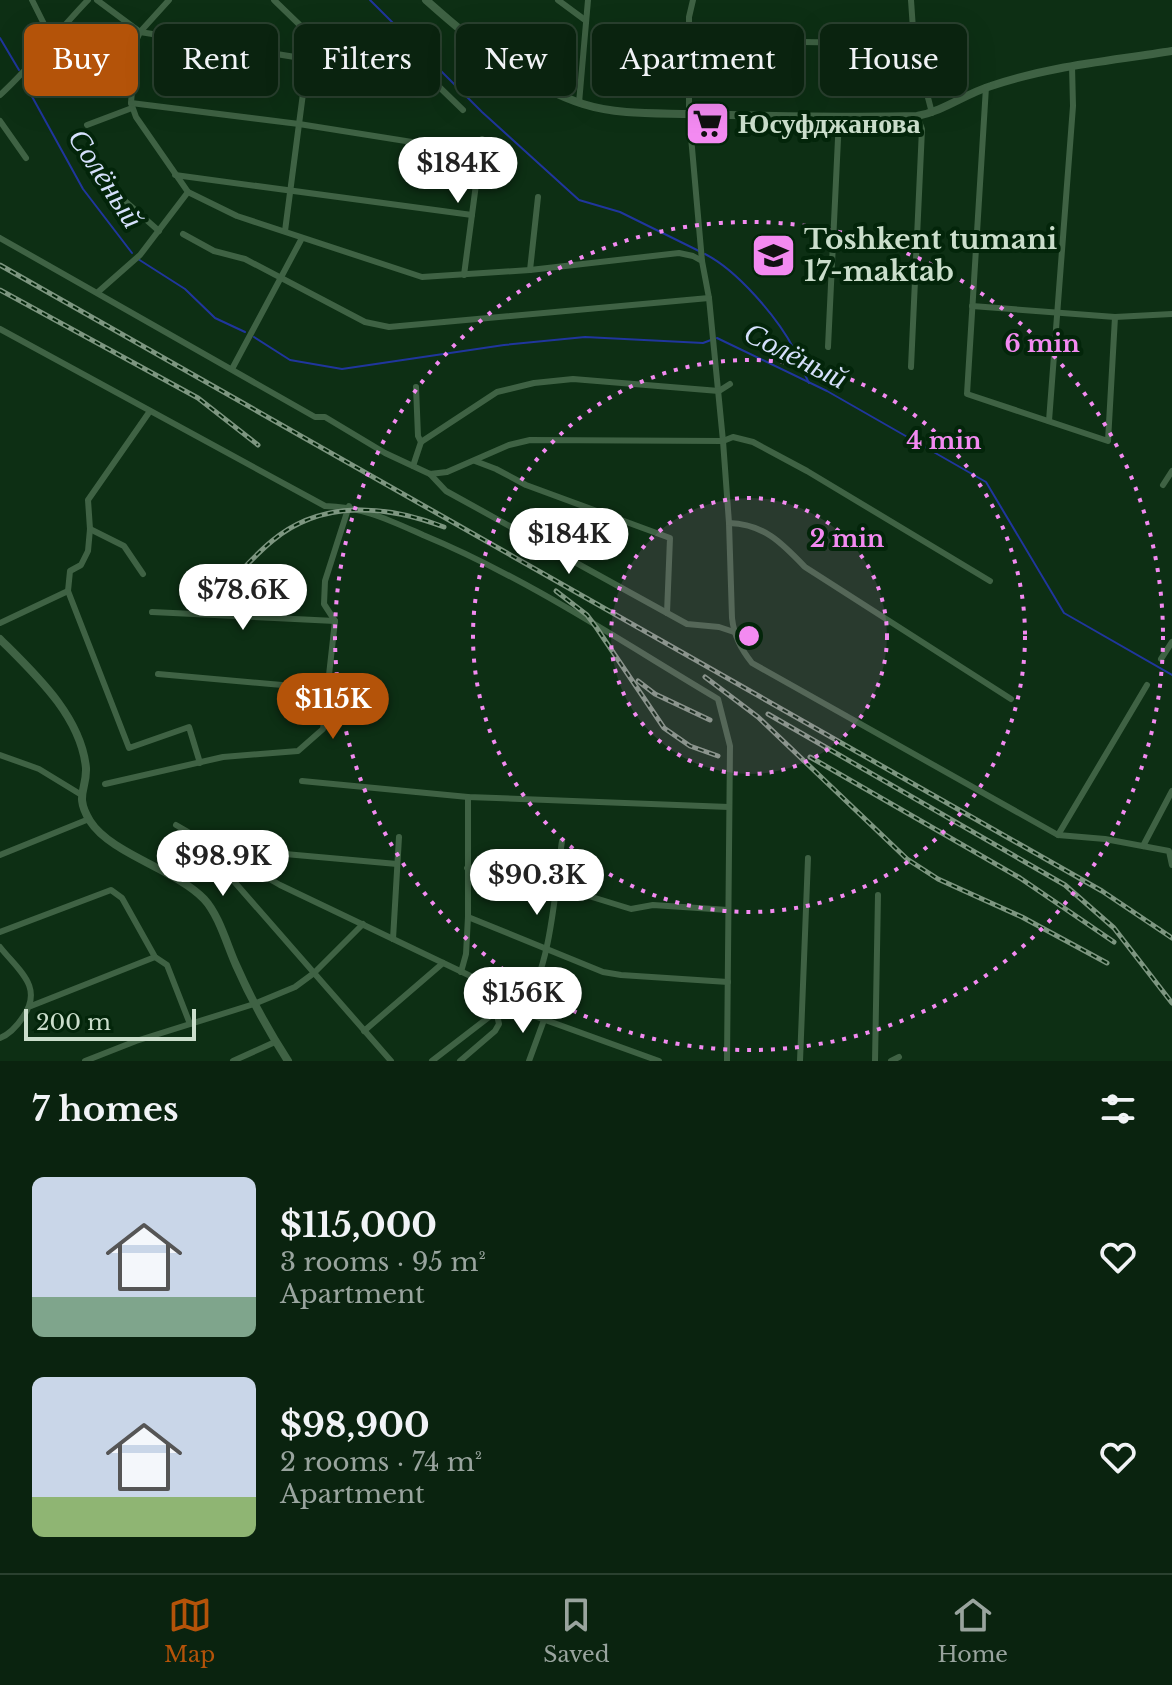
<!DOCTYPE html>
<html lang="en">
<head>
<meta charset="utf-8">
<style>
  :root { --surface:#0a230f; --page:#132b18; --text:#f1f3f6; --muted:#99a49e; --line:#2a402f; --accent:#b45309 }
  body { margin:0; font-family:"Libre Baskerville",serif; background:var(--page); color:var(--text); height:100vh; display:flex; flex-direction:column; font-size:30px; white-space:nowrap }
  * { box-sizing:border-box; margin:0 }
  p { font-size:26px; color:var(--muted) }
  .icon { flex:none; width:44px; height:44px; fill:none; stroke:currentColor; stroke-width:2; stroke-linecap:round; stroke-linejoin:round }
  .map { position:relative; height:1061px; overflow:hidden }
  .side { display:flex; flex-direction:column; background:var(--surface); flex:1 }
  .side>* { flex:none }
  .top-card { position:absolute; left:24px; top:24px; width:1124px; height:72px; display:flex; gap:16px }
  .scale { position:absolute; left:24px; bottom:20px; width:172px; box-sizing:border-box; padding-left:8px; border:4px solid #cbdecc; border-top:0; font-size:22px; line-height:28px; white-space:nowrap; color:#cbdecc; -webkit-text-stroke:6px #03250a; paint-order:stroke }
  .price { position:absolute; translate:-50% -68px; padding:0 18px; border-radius:28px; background:#fff; color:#222; font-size:26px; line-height:52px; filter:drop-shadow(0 2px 4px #0008) }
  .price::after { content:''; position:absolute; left:50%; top:48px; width:24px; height:18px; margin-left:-12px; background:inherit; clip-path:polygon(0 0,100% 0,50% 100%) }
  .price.current { background:var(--accent); color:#fff }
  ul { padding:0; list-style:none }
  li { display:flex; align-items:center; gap:24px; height:200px; padding:0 32px }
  li span { display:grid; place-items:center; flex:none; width:224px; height:160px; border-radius:12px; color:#555 }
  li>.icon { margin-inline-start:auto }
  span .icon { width:96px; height:96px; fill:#fffc; stroke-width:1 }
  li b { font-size:34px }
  h2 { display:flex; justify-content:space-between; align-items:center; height:96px; padding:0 32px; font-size:34px }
  .chip { padding:0 28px; border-radius:12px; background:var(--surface); box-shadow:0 8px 32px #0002,0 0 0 2px var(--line); font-size:28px; line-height:72px }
  .chip.current { background:var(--accent); color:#fff }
  .dock { display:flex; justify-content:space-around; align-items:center; height:112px; border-top:2px solid var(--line); background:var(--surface); font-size:22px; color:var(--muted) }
  .dock a { display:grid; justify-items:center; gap:4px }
  .dock .current { color:var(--accent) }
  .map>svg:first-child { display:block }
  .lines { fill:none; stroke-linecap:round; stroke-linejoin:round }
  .stream { stroke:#20369d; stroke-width:2 }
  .minor { stroke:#3f6244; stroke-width:6 }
  .tertiary { stroke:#3f6244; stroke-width:8 }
  .rail-casing { stroke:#7d9680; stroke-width:5 }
  .rail { stroke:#03250a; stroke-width:2; stroke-dasharray:6; stroke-linecap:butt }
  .ring { fill:none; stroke:#f38af1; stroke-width:4; stroke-dasharray:4 8 }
  .labels { text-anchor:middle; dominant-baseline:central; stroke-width:8; stroke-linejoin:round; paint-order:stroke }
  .poi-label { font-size:28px; font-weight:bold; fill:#cbdecc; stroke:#03250a; text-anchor:start }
  .water-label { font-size:30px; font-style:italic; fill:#d5e0fc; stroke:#03250a }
  .centre { fill:#f38af1; stroke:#03250a; stroke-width:4 }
  .ring-label { font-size:24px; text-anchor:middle; font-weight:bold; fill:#f38af1; stroke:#03250a; stroke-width:8; stroke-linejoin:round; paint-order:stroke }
</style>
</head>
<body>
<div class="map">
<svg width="1172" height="1061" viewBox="0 0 1172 1061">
  <rect width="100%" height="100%" fill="#0d2f14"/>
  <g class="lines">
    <g class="stream">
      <path d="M370,0L482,112L579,200L620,212L699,251"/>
      <path d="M0,38L19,70"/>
      <path d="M24,82L83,189L132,253"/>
      <path d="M705,254C737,270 777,317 794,349C800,361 803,372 809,383"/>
      <path d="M138,259L185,289L215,318L245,332"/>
      <path d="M254,337L290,360L342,369L504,345L585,337L703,343L711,340"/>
      <path d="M717,338L827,391L986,482L1064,613L1172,675"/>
    </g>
    <g class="minor">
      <path d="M32,0L51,38"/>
      <path d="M97,0L140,32L431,79L463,110"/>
      <path d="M169,0L140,32L136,41L131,103L136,117L188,192L237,216L422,277L530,270L679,253L693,256L702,261"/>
      <path d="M274,0L306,31L310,40L285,231"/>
      <path d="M558,0L585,20"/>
      <path d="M693,0L689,17V114L702,261L709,298L723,441L729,523L732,618C734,636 741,649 752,663L1058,835L1105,839L1169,851L1172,865"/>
      <path d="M911,0L914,44L932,113"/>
      <path d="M747,41L914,44"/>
      <path d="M986,87L967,394L1108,441L1115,317"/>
      <path d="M0,95C32,66 58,31 88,0"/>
      <path d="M131,103L299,124L481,153"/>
      <path d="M579,103L588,0"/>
      <path d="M0,121L26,158"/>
      <path d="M87,125L132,108"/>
      <path d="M91,161L117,194L159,231"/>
      <path d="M175,175L472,215"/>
      <path d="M183,234L214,251L245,259L365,322L389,327L709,298"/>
      <path d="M0,238L315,417H325L385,453L430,474L447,472L509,445L530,440L723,441L733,437L753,442L807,471L990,581"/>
      <path d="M530,270L538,197"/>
      <path d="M464,275L482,139"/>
      <path d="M98,292L140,255L188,192"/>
      <path d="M972,306L1115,317L1172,314"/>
      <path d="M0,329L325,506C363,507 389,520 423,535C527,578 622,642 718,699L730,746L727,1061"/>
      <path d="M828,347L839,118"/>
      <path d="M911,367L922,129L917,116"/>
      <path d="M232,369L302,238"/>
      <path d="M416,387L418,436L421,442"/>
      <path d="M150,411L88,500L90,529L88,551L81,565L70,571L68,591L129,748L189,727L200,763"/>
      <path d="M1049,421L1073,106L1072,66"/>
      <path d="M475,461L496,469L526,485L670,538L667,613"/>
      <path d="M413,466L421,442L497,392L534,383L573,379L719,391L730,384"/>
      <path d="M430,474L446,491L687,624L719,627L734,632"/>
      <path d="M1163,485L1172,471"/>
      <path d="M729,523C764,524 782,543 805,567L1011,699"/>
      <path d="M90,529L124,546L143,574"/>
      <path d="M152,612L335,621"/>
      <path d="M0,623L68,591"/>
      <path d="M1161,659L1172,642"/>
      <path d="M158,674L327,689"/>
      <path d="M0,755L39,769L80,794"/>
      <path d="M302,781L468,797L729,807"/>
      <path d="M105,784L223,757L298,751L323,729L335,621L324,604L325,581L349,506"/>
      <path d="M176,825L280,885L504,992L502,1007"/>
      <path d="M1058,835L1147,685"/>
      <path d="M1143,846L1172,791"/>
      <path d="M285,854L397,864"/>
      <path d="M0,855L89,819"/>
      <path d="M467,868L508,874L556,886L631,909L653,905L728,910"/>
      <path d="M224,870L391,1061"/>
      <path d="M468,917L603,972L621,975L728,982"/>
      <path d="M0,932L111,890L122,898L155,957L167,965L190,1024"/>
      <path d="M393,939L399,837"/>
      <path d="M0,947C19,971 44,987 23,1017C17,1026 10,1034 0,1038"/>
      <path d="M461,972L466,954L468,917V797"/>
      <path d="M504,992L525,997C550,980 557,873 562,841"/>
      <path d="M31,1006L155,957"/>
      <path d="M364,1031L443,963"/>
      <path d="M85,1061L136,1041L254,1004L295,987L314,973L363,924"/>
      <path d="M233,1061L275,1042"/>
      <path d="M432,1061L502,1007L515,1009L659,1061"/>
      <path d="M460,1061L495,1031L499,1024L496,1010"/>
      <path d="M529,1061L544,1020"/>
      <path d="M800,1061L808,858"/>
      <path d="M875,1061L878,895"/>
      <path d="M891,1061L899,1057"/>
    </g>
    <g class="tertiary">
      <path d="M426,0C471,40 524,85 583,104C618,115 655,113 691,114C767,116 842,118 917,116C944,111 965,94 991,86C1049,66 1111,61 1172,51"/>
      <path d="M0,639C35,674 81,716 86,768C87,790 74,795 90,821C111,854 175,869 204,899C219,915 227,945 236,965C251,999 268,1030 288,1061"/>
    </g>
    <defs>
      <g id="rail">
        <path d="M0,265L1102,891L1172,938"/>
        <path d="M0,290L198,398L258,445"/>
        <path d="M223,590C239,573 255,555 272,541C322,499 387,505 444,527"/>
        <path d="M556,591L587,615L596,627L664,728L690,746L718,756"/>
        <path d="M705,677L758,717L907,859L938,879L1022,917L1107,963"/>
        <path d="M638,681L655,694L710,720"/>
        <path d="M768,714L1065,885L1114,928L1172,1003"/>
        <path d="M810,757L1020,878L1114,942"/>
      </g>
    </defs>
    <use href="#rail" class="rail-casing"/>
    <use href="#rail" class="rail"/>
  </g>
  <circle cx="749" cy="636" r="138" fill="#f38af1" fill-opacity=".12"/>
  <g class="ring">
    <circle cx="749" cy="636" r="138"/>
    <circle cx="749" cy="636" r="276"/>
    <circle cx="749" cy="636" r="414"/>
  </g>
  <defs>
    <symbol id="supermarket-square" viewBox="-11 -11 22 22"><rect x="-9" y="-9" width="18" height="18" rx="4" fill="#f38af1" stroke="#03250a"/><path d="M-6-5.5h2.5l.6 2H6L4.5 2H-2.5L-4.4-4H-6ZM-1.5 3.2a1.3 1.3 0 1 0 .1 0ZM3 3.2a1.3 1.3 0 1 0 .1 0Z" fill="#111"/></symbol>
    <symbol id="school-square" viewBox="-11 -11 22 22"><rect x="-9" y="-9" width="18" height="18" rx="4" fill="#f38af1" stroke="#03250a"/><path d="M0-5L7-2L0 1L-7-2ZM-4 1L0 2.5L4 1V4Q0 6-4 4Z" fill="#111"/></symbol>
  </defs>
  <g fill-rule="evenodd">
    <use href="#supermarket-square" x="682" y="98" width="51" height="51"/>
    <use href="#school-square" x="748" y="230" width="51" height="51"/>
  </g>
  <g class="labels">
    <g class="poi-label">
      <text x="738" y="123">Юсуфджанова</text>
      <text x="804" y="239">Toshkent tumani<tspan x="804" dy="32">17-maktab</tspan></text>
    </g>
    <g class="water-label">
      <text transform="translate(106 178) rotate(57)">Солёный</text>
      <text transform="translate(796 355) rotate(27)">Солёный</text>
    </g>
  </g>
  <circle cx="749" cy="636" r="12" class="centre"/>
  <g class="ring-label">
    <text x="1042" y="352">6 min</text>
    <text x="944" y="449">4 min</text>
    <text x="847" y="547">2 min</text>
  </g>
</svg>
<div class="scale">200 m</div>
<b class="price" style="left:458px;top:205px">$184K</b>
<b class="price" style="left:569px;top:576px">$184K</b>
<b class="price" style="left:243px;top:632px">$78.6K</b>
<b class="price current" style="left:333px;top:741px">$115K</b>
<b class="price" style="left:223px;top:898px">$98.9K</b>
<b class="price" style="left:537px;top:917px">$90.3K</b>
<b class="price" style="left:523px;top:1035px">$156K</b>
<div class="top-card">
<a class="chip current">Buy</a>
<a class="chip">Rent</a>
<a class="chip">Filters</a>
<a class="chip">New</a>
<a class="chip">Apartment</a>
<a class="chip">House</a>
</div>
</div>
<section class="side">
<h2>7 homes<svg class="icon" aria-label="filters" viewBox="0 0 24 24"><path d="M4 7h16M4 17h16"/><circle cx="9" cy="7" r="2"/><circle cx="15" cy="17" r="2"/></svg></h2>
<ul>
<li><span style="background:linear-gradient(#c9d6e8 75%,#7fa58c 0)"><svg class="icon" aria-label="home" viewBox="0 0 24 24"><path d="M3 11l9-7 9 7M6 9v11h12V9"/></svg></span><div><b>$115,000</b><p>3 rooms · 95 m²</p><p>Apartment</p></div><svg class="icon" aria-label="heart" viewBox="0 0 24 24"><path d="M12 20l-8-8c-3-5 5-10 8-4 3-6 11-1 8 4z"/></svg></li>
<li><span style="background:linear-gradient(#c9d6e8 75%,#8fb573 0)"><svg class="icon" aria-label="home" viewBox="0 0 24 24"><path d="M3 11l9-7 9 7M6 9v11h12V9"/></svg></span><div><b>$98,900</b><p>2 rooms · 74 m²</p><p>Apartment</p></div><svg class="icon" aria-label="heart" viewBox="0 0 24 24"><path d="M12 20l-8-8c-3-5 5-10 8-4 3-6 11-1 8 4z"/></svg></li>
</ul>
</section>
<nav class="dock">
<a class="current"><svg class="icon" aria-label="map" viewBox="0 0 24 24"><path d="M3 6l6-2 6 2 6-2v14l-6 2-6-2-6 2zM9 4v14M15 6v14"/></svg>Map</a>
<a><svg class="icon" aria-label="saved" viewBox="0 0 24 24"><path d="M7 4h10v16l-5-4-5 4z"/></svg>Saved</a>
<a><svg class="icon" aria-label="home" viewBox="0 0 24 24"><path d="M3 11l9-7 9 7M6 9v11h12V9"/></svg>Home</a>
</nav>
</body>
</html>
